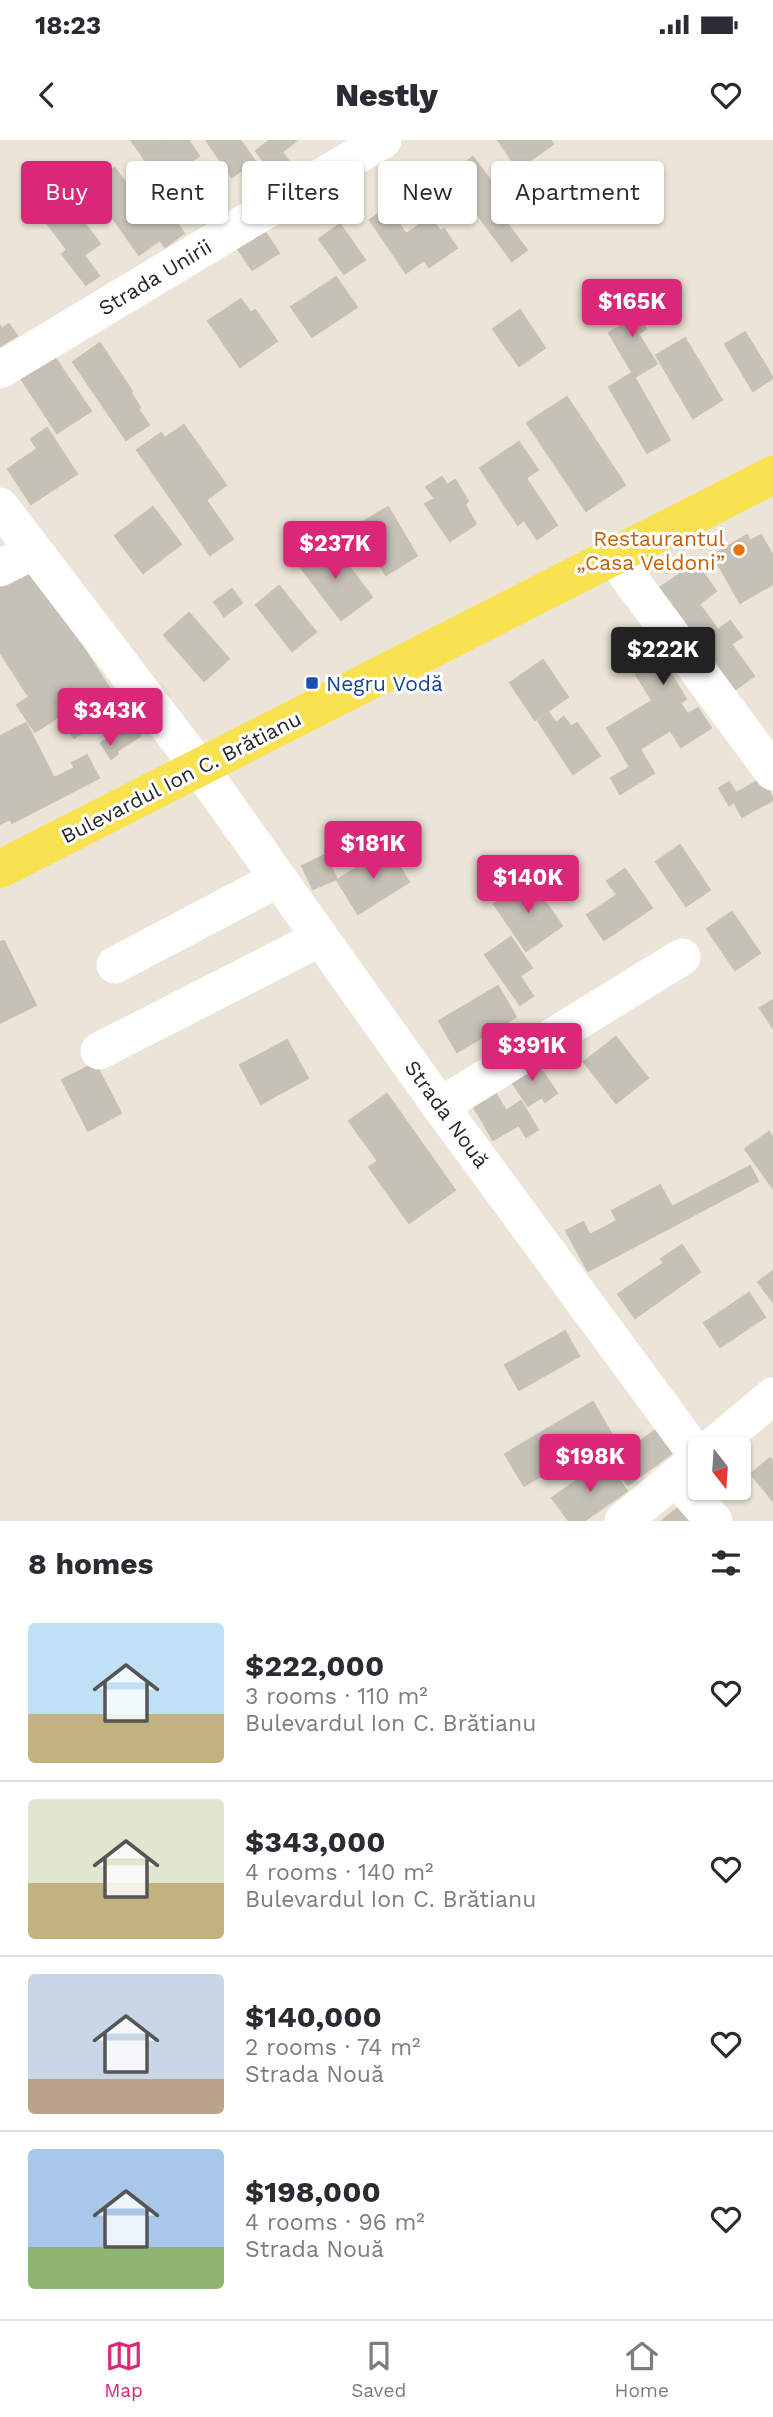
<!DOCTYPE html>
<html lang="en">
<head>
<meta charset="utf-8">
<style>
  :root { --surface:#fff; --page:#f7f7f7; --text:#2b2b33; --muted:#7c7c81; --line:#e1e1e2; --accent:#db2777 }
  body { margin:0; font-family:"Work Sans",sans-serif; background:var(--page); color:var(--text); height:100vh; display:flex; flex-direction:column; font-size:26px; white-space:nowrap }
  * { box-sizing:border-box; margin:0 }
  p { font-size:23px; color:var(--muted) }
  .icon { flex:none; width:38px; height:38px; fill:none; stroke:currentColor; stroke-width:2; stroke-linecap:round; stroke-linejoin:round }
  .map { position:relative; height:1381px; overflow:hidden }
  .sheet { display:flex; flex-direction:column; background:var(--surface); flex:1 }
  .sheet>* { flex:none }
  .guide { position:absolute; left:21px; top:21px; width:732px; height:63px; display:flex; gap:14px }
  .needle { width:46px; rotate:163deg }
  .controls { position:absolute; left:688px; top:1297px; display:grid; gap:14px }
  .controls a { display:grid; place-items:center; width:63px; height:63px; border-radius:7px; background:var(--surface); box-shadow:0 2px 5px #0004; font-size:35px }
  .price { position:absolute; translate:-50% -60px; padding:0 16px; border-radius:7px; background:var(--accent); color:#fff; font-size:23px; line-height:46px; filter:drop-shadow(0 2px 4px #0008) }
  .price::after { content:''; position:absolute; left:50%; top:42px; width:21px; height:16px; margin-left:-10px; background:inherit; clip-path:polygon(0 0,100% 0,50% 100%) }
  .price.active { background:#222; color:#fff }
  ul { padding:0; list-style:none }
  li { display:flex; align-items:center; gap:21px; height:175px; padding:0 28px }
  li+li { border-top:2px solid var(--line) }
  li span { display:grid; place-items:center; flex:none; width:196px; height:140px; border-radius:7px; color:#555 }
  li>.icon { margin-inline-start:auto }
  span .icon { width:84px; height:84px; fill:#fffc; stroke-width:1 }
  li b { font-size:30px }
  h2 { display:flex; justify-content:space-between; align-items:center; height:84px; padding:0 28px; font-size:30px }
  .pill { padding:0 24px; border-radius:7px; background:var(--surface); box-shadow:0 2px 5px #0004; font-size:24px; line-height:63px }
  .pill.active { background:var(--accent); color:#fff }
  .status { display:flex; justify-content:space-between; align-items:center; height:49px; padding:0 35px; background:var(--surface); direction:ltr }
  .status svg { height:19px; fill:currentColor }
  header { display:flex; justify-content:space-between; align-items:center; height:91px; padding:0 28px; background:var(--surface); font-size:32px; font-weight:800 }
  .tab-bar { display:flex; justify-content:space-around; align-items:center; height:98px; border-top:2px solid var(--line); background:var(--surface); font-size:19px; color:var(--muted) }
  .tab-bar a { display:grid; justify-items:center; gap:4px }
  .tab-bar .active { color:var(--accent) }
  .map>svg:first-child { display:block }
  .building { fill:#c6c1b7; stroke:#c6c1b1; stroke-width:2 }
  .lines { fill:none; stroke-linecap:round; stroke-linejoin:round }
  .minor { stroke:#fff; stroke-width:37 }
  .major { stroke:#f8e24f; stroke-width:38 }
  .food-dot { fill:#e8710a; stroke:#fff; stroke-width:2.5 }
  .transit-dot { fill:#1a4fb4; stroke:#fff; stroke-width:2.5 }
  .labels { text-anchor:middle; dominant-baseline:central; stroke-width:6; stroke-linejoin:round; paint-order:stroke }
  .street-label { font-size:21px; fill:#272727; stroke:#fff }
  .food-label { font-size:21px; fill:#c56008; stroke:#fff; text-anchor:end }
  .transit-label { font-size:21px; fill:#164399; stroke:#fff; text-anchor:start }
</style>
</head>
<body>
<div class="status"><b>18:23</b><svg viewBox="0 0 49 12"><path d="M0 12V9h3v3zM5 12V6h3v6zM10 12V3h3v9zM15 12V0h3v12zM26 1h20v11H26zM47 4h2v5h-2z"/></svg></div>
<header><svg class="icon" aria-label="back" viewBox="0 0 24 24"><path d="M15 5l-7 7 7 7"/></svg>Nestly<svg class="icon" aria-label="heart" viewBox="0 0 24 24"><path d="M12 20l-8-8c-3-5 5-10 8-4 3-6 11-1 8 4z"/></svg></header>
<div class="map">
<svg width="773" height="1381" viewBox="0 0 773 1381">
  <rect width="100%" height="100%" fill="#ebe4d7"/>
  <g class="building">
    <path d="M131,0H165L166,2L143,17Z"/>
    <path d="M169,0H188L199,16L188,24L195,35L189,40L198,53L176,67L143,17Z"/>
    <path d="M206,0H240L255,21L232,37Z"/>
    <path d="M270,0H297L282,12L291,24L275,37L256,11Z"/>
    <path d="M498,0H550L553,4L518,29Z"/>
    <path d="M473,17L513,71L503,78L527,110L512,121L448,35Z"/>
    <path d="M115,28L143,68L154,61L162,73L167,69L184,93L165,107L160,100L139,115L90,46Z"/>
    <path d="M63,36L84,65L76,71L100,104L84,115L99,136L86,145L62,114L67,110L30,60Z"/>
    <path d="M388,67L406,94L431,77L440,91L444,89L457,108L429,127L424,120L406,133L370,80Z"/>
    <path d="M340,84L365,120L344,134L319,99Z"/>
    <path d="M263,89L279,113L252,130L236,106Z"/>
    <path d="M336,137L357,167L312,197L291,167Z"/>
    <path d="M241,159L251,173L255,170L277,201L240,227L208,181Z"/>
    <path d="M628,159L646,189L638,194L657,224L635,237L609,193L622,185L612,169Z"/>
    <path d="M520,170L545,208L519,226L493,189Z"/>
    <path d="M9,184L17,196L0,206V186L2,189Z"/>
    <path d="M745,192L773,238L753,251L725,204Z"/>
    <path d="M685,198L722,260L693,278L656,215Z"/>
    <path d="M100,203L132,251L130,252L140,267L138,269L149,285L126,300L73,222Z"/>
    <path d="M51,212L91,271L57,293L18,234Z"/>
    <path d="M632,233L670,300L647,313L609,247Z"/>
    <path d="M567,257L625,345L586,371L527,283Z"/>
    <path d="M184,285L226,345L206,360L233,399L210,415L137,310L161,293L165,298Z"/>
    <path d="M47,288L77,334L31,364L8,329L37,309L31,299Z"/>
    <path d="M519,302L538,330L526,338L557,385L537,399L524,380L518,385L480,328Z"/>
    <path d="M442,337L447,345L455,340L468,361L465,365L476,384L450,401L425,364L435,359L426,347Z"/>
    <path d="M153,367L181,404L143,433L115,396Z"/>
    <path d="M388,367L417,416L386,435L356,386Z"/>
    <path d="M747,395L750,401L761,395L773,416V444L740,463L713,415Z"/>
    <path d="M330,402L372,457L341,480L299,425Z"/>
    <path d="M696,423L716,451L699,464L718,490L730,481L742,497L731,504L754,536L726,556L652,453Z"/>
    <path d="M31,426L140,596L117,611L98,582L74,598L60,576L35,592L17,565L29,557L0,512V446Z"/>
    <path d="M279,446L316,492L292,511L256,465Z"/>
    <path d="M232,449L242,463L224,476L214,462Z"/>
    <path d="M189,473L229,519L204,541L164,495Z"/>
    <path d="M654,485L664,500L654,506L686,559L680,563L688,574L698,568L711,588L681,607L619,507Z"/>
    <path d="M543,520L568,557L535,580L510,543Z"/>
    <path d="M652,561L669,591L640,609L654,633L620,654L611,638L630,627L607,588Z"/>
    <path d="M549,573L556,583L564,577L571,587L577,583L600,616L573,634L538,581Z"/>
    <path d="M26,583L54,638L75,628L72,623L87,615L99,638L12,683L10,679L0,684V596Z"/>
    <path d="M108,598L118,614L111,619L101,603Z"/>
    <path d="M763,638L773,660L742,677L734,662L729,665L719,648L729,642L736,653Z"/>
    <path d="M680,705L710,750L686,766L656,722Z"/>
    <path d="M388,708L409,742L358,774L337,740Z"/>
    <path d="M325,715L337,739L313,749L302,726Z"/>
    <path d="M625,729L652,768L604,800L587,775L617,755L607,741Z"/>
    <path d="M530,740L562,786L526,811L494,764Z"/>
    <path d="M732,772L760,813L735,830L707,789Z"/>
    <path d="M511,797L532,828L520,836L533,856L520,865L485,815Z"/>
    <path d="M4,801L36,865L0,883V802Z"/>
    <path d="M498,846L516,877L457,912L439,881Z"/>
    <path d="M773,860V888L760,868Z"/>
    <path d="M616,897L648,938L616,963L584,922Z"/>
    <path d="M287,900L308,938L261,964L240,925Z"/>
    <path d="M534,919L557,953L545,962L542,957L528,966L508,936Z"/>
    <path d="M95,923L121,973L88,991L62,940Z"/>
    <path d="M489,942L506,971L521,961L538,990L526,997L519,985L493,1000L467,955Z"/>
    <path d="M387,954L455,1050L409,1083L369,1027L378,1021L349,981Z"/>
    <path d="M769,992L773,998V1048L745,1009Z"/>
    <path d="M750,1026L758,1041L588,1131L566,1091L583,1082L590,1095L617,1081L612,1071L660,1045L672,1067Z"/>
    <path d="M682,1105L700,1132L635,1178L618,1154L664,1123L661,1119Z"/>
    <path d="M773,1131V1162L758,1142Z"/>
    <path d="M749,1153L765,1177L720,1207L704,1183Z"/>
    <path d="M565,1191L579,1216L519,1250L505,1225Z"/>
    <path d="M593,1262L612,1295L524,1346L505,1314Z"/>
    <path d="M656,1290L672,1313L628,1345L611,1322Z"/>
    <path d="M770,1318L773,1322V1361L751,1334Z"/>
    <path d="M606,1320L627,1351L584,1381H569L552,1358Z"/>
    <path d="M679,1367L690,1381H662Z"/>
  </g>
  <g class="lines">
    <g class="minor">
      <path d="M0,230L383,0"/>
      <path d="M0,366L199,627L440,966L699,1318"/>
      <path d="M613,416L773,632"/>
      <path d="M0,428L34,411"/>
      <path d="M115,825L278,739"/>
      <path d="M99,911L320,798"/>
      <path d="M440,966L682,817"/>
      <path d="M710,1309L773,1256"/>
      <path d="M676,1338L714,1381"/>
      <path d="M623,1381L700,1317"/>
    </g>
    <path class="major" d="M0,729L773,335"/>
  </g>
  <circle class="food-dot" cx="739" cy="410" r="7"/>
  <rect class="transit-dot" x="305" y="536" width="14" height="14" rx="3.5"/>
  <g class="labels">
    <g class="street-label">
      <text transform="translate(155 137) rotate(-31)">Strada Unirii</text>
      <text transform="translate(181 637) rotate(-27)">Bulevardul Ion C. Brătianu</text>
      <text transform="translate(447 974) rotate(54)">Strada Nouă</text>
    </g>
    <g class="food-label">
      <text x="725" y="398">Restaurantul<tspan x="725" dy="24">„Casa Veldoni”</tspan></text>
    </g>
    <g class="transit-label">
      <text x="326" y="543">Negru Vodă</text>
    </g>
  </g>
</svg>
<div class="controls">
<a><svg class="needle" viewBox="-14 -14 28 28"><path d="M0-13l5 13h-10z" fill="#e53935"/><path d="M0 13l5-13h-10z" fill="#7c7c81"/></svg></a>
</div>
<b class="price" style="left:632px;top:199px">$165K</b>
<b class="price" style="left:335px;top:441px">$237K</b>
<b class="price active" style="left:663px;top:547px">$222K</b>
<b class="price" style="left:110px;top:608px">$343K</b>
<b class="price" style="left:373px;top:741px">$181K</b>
<b class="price" style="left:528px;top:775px">$140K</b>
<b class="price" style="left:532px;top:943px">$391K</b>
<b class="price" style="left:590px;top:1354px">$198K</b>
<div class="guide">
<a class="pill active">Buy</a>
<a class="pill">Rent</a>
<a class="pill">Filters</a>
<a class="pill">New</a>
<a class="pill">Apartment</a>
</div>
</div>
<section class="sheet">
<h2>8 homes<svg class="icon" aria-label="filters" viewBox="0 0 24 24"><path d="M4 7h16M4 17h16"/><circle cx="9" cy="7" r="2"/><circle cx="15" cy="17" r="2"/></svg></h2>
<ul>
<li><span style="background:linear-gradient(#bfe0f5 65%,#c2b280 0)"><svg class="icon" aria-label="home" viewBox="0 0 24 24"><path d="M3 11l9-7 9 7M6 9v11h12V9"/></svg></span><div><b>$222,000</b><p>3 rooms · 110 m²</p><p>Bulevardul Ion C. Brătianu</p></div><svg class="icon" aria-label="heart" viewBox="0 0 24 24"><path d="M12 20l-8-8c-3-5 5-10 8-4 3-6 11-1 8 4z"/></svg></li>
<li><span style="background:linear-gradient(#dfe7d0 60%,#c2b280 0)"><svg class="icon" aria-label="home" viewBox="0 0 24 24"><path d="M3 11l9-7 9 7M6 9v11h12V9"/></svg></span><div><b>$343,000</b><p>4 rooms · 140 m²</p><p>Bulevardul Ion C. Brătianu</p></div><svg class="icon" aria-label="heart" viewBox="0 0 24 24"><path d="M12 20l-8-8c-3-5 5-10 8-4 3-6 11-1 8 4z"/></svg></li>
<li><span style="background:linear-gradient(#c9d6e8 75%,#b9a48a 0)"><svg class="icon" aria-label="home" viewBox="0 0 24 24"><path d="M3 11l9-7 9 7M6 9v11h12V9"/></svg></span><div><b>$140,000</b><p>2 rooms · 74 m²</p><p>Strada Nouă</p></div><svg class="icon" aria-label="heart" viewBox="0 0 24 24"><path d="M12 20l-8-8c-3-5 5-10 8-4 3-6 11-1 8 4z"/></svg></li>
<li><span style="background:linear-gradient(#a9c7e8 70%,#8fb573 0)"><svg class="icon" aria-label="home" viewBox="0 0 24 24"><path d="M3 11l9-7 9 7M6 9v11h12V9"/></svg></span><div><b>$198,000</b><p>4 rooms · 96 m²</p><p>Strada Nouă</p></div><svg class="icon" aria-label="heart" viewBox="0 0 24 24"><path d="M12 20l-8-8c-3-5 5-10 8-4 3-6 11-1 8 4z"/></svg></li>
</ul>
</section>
<nav class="tab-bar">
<a class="active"><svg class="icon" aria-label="map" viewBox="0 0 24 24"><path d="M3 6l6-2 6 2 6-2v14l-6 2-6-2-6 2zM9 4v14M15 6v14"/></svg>Map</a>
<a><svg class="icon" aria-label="saved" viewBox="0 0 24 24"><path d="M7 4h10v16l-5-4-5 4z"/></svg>Saved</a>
<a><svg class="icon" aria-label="home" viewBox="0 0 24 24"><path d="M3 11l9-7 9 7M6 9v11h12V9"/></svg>Home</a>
</nav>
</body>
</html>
